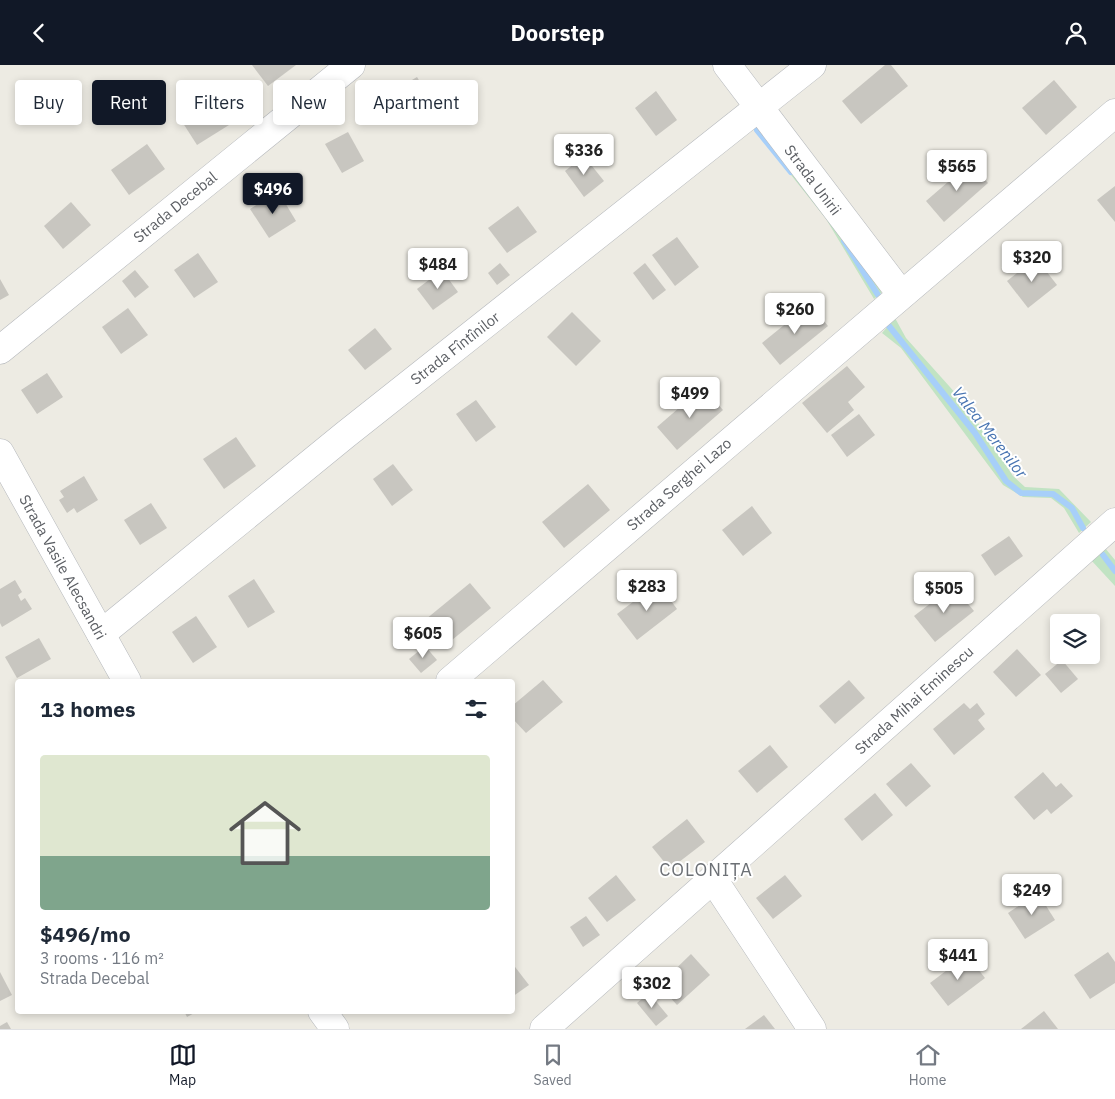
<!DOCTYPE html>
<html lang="en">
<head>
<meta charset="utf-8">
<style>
  :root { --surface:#fff; --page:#f6f6f7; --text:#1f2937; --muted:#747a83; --line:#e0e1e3; --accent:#111827 }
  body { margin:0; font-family:"IBM Plex Sans",sans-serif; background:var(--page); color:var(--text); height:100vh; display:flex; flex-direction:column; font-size:19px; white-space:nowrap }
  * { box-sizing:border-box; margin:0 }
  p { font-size:16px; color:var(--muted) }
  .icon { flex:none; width:28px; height:28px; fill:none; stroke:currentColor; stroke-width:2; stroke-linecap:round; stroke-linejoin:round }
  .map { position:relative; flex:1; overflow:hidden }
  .drawer { position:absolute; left:15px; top:614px; width:500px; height:335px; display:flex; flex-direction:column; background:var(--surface); border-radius:5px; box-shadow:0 2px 8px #0003 }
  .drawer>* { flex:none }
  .hud { position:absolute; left:15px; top:15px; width:500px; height:45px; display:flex; gap:10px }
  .buttons { position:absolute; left:1050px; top:549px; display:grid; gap:10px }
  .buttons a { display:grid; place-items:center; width:50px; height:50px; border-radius:5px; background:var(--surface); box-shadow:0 2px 8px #0003; font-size:25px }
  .price { position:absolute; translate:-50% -42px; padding:0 11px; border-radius:5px; background:#fff; color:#222; font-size:16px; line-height:32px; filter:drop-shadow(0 1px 2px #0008) }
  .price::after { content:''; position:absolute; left:50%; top:30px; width:15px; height:11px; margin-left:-8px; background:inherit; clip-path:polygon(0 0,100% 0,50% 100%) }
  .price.current { background:var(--accent); color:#fff }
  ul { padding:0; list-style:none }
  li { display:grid; align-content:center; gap:10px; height:265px; padding:0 25px }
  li+li { border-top:1px solid var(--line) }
  li span { display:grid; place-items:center; height:155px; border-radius:5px; color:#555 }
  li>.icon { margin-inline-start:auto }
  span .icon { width:90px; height:90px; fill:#fffc; stroke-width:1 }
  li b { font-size:21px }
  h2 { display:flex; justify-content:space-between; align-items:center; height:60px; padding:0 25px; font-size:21px }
  .tag { padding:0 18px; border-radius:5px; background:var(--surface); box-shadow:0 2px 8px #0003; font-size:18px; line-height:45px }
  .tag.current { background:var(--accent); color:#fff }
  header { display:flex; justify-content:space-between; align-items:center; height:65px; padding:0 25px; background:var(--accent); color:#fff; font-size:22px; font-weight:700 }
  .tab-bar { display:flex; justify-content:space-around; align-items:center; height:70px; border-top:1px solid var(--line); background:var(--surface); font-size:14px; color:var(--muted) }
  .tab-bar a { display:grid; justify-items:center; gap:2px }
  .tab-bar .current { color:var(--accent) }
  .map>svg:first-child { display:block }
  .green { fill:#c1e3c3 }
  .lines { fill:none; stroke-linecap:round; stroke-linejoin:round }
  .stream { stroke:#a7cff9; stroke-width:6 }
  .building { fill:#c8c6c0 }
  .minor-casing { stroke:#b5b8bc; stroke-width:29 }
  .minor { stroke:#fff; stroke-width:28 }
  .labels { text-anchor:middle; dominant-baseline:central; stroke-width:4; stroke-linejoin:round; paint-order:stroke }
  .street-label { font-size:15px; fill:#5b5e63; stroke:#fff }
  .water-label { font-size:16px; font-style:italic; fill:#4975b2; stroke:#fff }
  .quarter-label { font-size:18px; letter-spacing:1px; fill:#6c7075; stroke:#fff }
</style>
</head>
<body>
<header><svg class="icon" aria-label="back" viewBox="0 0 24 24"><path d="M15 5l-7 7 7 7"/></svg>Doorstep<svg class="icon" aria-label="person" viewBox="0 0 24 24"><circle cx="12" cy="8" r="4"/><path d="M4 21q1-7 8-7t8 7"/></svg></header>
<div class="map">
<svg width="1115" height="964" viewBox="0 0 1115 964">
  <rect width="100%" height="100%" fill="#edebe3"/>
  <g class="green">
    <path d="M760,55L882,227L874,234L826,154L752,61Z"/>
    <path d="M895,253L906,273L967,341L1013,411L1025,422L1059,424L1091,457L1079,468L1064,443L1051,433L1023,432L1003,420L901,283L882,268Z"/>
    <path d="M1105,483L1115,495V521L1091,495Z"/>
  </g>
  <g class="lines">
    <g class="stream">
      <path d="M757,65L791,107"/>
      <path d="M844,176L878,230"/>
      <path d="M889,261L975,368L1006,416L1021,428L1053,429L1072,443L1083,463"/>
      <path d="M1103,490L1115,506"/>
    </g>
  </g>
  <g class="building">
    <path d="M252,0H296L268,21Z"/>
    <path d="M885,0H891L908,21L861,59L842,36Z"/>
    <path d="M417,12L435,42L409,57L392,27Z"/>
    <path d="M1054,15L1077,42L1046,70L1022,43Z"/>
    <path d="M656,26L677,55L656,71L635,43Z"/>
    <path d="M212,35L229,60L197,80L181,55Z"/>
    <path d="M348,67L364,96L342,108L325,79Z"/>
    <path d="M147,79L165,104L129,130L111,105Z"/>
    <path d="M584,91L604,116L584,132L565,106Z"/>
    <path d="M970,98L988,118L944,157L926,136Z"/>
    <path d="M1115,121V157L1097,135Z"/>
    <path d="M278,126L296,156L269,173L250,144Z"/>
    <path d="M71,137L91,160L63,184L44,161Z"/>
    <path d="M518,141L537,167L507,188L488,163Z"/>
    <path d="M677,172L699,202L675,221L652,190Z"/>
    <path d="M198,188L218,217L194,233L174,205Z"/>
    <path d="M1036,193L1057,220L1028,243L1007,216Z"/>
    <path d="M500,198L510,210L497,220L488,208Z"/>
    <path d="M645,198L666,225L653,235L633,208Z"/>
    <path d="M135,205L149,222L135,233L122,216Z"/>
    <path d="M442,205L458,227L433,245L417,224Z"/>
    <path d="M0,214L9,230L0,235Z"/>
    <path d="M810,239L828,261L780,300L762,278Z"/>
    <path d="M128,243L148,270L121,289L102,262Z"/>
    <path d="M572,247L601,276L576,301L547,272Z"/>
    <path d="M375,263L392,284L365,305L348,285Z"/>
    <path d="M847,301L865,322L848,337L854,345L827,368L802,338Z"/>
    <path d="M47,308L63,332L37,349L21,325Z"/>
    <path d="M703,322L723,345L677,385L657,362Z"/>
    <path d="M476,335L496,362L476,377L456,349Z"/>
    <path d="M859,349L875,370L847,392L831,370Z"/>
    <path d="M236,372L256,401L224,424L203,394Z"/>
    <path d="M393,399L413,425L392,441L373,414Z"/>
    <path d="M84,411L98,435L77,448L74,443L67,448L59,435L64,432L60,426Z"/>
    <path d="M588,419L610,445L564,483L542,457Z"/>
    <path d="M151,438L167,463L140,480L124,455Z"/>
    <path d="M752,441L772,468L743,491L722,465Z"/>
    <path d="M1009,471L1023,491L995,511L981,490Z"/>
    <path d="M254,514L275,547L248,563L228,531Z"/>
    <path d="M15,515L22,527L18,530L21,536L25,533L32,544L2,562L0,558V524Z"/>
    <path d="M470,518L491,543L441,584L420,559Z"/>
    <path d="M658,518L677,544L637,575L617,549Z"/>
    <path d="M953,521L974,546L935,577L914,551Z"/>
    <path d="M196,551L217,582L193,598L172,567Z"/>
    <path d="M39,573L51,594L17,613L5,592Z"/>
    <path d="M425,581L437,595L421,608L409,594Z"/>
    <path d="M1017,584L1041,610L1016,632L993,607Z"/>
    <path d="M1062,595L1078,614L1061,628L1045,609Z"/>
    <path d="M543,615L563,637L526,668L512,653V641Z"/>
    <path d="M849,615L865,633L835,659L819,641Z"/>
    <path d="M964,638L970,644L977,638L985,649L978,655L985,664L954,690L933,664Z"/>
    <path d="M770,680L788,702L757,728L738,706Z"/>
    <path d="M911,698L931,721L906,742L886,719Z"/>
    <path d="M1043,707L1056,722L1061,718L1073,731L1051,749L1047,744L1034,755L1014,732Z"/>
    <path d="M875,728L893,750L862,776L844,754Z"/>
    <path d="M687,754L705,777L670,804L652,782Z"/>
    <path d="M616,810L636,835L607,857L588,833Z"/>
    <path d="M785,810L802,831L773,854L756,833Z"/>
    <path d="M1038,828L1055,855L1025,874L1008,848Z"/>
    <path d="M586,851L600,870L583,882L570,862Z"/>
    <path d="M1108,887L1115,897V918L1090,934L1074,910Z"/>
    <path d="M691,889L710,910L677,940L659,920Z"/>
    <path d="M967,890L985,913L948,941L930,918Z"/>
    <path d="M512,898L529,920L512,932Z"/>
    <path d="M0,907L12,930L0,936Z"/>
    <path d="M649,928L668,951L656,961L637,938Z"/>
    <path d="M184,946H198L187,952Z"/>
    <path d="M1044,946L1058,964H1021Z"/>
    <path d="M764,950L775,964H745Z"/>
    <path d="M7,957L11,964H0V961Z"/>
  </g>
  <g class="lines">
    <defs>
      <g id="minor">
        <path d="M727,0L901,229"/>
        <path d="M0,285L351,0"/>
        <path d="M0,388L127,616"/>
        <path d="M101,569L345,370L812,0"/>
        <path d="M450,616L1115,48"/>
        <path d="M713,814L812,964"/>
        <path d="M322,946L335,964"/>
        <path d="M544,964L1115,457"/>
      </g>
    </defs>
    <use href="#minor" class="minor-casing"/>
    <use href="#minor" class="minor"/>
  </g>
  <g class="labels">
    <g class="street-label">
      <text transform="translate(813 115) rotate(53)">Strada Unirii</text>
      <text transform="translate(175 142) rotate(-39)">Strada Decebal</text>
      <text transform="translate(455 283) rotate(-38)">Strada Fîntînilor</text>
      <text transform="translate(679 419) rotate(-41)">Strada Serghei Lazo</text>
      <text transform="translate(63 502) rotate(61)">Strada Vasile Alecsandri</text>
      <text transform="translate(914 635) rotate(-42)">Strada Mihai Eminescu</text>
    </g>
    <g class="water-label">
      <text transform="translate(990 367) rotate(52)">Valea Merenilor</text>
    </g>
    <g class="quarter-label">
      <text x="706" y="804">COLONIȚA</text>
    </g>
  </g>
</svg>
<div class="buttons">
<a><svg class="icon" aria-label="layers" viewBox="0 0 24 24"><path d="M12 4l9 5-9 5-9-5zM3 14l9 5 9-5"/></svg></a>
</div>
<b class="price" style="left:584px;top:111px">$336</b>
<b class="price" style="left:957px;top:127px">$565</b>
<b class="price current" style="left:273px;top:150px">$496</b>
<b class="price" style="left:1032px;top:218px">$320</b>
<b class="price" style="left:438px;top:225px">$484</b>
<b class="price" style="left:795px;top:270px">$260</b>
<b class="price" style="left:690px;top:354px">$499</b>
<b class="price" style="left:647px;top:547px">$283</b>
<b class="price" style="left:944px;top:549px">$505</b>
<b class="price" style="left:423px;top:594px">$605</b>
<b class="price" style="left:1032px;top:851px">$249</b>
<b class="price" style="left:958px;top:916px">$441</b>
<b class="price" style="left:652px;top:944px">$302</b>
<div class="hud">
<a class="tag">Buy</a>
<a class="tag current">Rent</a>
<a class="tag">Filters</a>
<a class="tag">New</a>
<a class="tag">Apartment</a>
</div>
<section class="drawer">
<h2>13 homes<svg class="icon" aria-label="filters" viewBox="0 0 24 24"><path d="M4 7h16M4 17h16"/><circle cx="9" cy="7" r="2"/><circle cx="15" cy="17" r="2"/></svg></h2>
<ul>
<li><span style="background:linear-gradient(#dfe7d0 65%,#7fa58c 0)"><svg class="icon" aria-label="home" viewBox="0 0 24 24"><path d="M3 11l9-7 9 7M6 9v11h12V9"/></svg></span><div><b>$496/mo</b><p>3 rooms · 116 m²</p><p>Strada Decebal</p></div></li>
</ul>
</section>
</div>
<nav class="tab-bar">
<a class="current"><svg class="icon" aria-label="map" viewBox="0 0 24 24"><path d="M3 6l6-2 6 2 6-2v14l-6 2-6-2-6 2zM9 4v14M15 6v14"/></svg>Map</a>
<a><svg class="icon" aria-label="saved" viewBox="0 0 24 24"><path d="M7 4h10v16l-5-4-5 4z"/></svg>Saved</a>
<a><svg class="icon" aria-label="home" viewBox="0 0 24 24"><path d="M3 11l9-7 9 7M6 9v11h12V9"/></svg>Home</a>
</nav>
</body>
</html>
